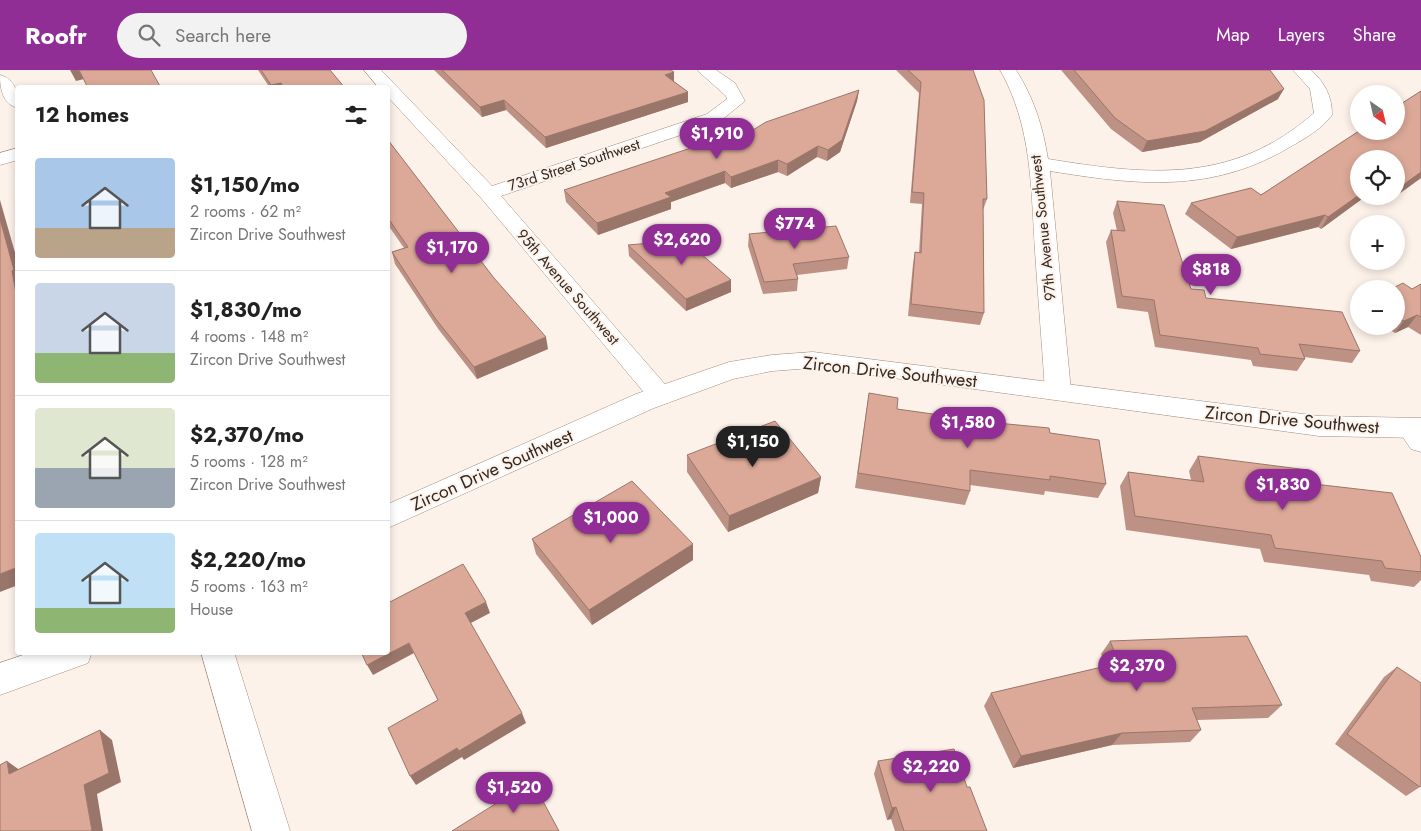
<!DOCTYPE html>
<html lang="en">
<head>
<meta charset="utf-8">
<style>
  :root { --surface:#fff; --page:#f2f2f2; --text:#222; --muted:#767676; --line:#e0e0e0; --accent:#902e96 }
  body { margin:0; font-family:Jost,sans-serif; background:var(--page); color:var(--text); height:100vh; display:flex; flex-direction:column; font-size:19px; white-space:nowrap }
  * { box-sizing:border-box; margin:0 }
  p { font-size:16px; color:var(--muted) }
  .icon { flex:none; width:28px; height:28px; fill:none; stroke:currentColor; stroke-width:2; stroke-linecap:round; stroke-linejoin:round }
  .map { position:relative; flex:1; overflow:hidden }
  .details { position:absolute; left:15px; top:15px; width:375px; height:570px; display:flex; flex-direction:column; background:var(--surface); border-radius:5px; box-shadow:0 2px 8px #0003 }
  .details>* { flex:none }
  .needle { width:32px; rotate:146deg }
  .controls { position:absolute; left:1350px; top:15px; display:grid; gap:10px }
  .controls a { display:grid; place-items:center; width:55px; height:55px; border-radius:50%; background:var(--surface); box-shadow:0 2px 8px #0003; font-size:25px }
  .price { position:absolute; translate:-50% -42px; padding:0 11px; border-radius:18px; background:var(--accent); color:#fff; font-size:16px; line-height:32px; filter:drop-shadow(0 1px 2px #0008) }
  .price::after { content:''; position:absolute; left:50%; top:30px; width:15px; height:11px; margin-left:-8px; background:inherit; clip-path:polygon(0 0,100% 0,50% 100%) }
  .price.current { background:#222; color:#fff }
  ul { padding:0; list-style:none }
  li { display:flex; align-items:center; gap:15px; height:125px; padding:0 20px }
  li+li { border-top:1px solid var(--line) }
  li span { display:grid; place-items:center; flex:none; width:140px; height:100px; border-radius:5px; color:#555 }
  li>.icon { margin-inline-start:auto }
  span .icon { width:60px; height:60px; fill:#fffc; stroke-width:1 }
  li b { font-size:21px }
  h2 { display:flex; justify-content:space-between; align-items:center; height:60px; padding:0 20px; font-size:21px }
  header { display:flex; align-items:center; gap:30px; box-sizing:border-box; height:70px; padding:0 25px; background:var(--accent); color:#fff }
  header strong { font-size:24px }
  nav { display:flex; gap:28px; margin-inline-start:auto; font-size:18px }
  .search { width:350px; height:45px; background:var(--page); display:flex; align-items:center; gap:12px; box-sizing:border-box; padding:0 18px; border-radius:28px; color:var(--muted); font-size:19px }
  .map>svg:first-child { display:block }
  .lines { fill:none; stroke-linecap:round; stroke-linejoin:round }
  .street-casing { stroke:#a48c7b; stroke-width:1 }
  .secondary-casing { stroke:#a48c7b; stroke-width:1 }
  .street { fill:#fff; fill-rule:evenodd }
  .secondary { fill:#fff; fill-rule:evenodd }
  .wall { fill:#bd9183 }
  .shaded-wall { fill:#9a766a }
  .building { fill:#dca998; stroke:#9a766a }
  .labels { text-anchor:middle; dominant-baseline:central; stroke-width:4; stroke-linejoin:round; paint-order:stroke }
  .far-street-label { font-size:15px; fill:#332922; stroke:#fdf2ea }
  .street-label { font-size:18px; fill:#332922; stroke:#fdf2ea }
</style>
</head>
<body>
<header>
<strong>Roofr</strong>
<div class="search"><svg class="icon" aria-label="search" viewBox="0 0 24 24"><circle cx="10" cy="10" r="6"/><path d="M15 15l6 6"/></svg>Search here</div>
<nav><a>Map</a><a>Layers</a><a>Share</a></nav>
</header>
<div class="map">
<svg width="1421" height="761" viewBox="0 0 1421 761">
  <rect width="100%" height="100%" fill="#fdf2ea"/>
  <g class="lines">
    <defs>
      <g id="street">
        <path d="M364,0H381L492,116L707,44L727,29L726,26L697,0H716L735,13L745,31L719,52L501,126L670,320L674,326L670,332L661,335L652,332L481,128L388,27V18H379Z"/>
        <path d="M1000,0H1016C1034,28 1043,57 1048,89C1147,105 1232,115 1314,43L1310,19L1293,0H1311C1325,13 1332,26 1332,45C1322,59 1304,69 1290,77C1211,124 1136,115 1050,101L1071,321L1067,327L1058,330L1049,327L1045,321C1042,274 1038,227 1035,181C1031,119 1032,55 1000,0Z"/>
        <path d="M0,5C16,9 18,24 18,38C2,34 0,18 0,5Z"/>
        <path d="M18,78V90L0,95V83Z"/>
        <path d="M1411,350L1421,354V382L1411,379L1398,360L1401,353Z"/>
        <path d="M201,582H234L290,761H252Z"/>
      </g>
      <g id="secondary">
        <path d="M813,282L1319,346L1421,348V368L1319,366L871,305L813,298L772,301L733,309L654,338L388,458V434L636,324L729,292L772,285Z"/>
        <path d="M32,582H92L88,593L0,625V593Z"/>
      </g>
    </defs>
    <use href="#street" class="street-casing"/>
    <use href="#secondary" class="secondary-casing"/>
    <use href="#street" class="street"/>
    <use href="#secondary" class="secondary"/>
  </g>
  <g class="wall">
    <path d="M258,0H330L345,18H270Z"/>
    <path d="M434,0H671L674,12L688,22V32L546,78L506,40L482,47Z"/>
    <path d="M896,0H973L987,129L983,140L984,243L980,255L908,246L913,194L915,182L919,183L922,134L910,133L919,23Z"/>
    <path d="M1061,0H1270L1278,29L1200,72L1142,82L1111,59Z"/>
    <path d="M859,20L857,31L840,82L827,91L817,87L787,106L778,102L731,118L725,113L671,132V139L598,165L566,132L564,120L725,77Z"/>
    <path d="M1421,21V108L1396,126V89H1359V126H1366L1321,159L1318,157L1231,179L1185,144L1191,133L1251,118L1261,125L1359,61H1396V37Z"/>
    <path d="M388,70L548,279L477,309L439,260L395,194L392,182L404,178L388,155Z"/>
    <path d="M1368,126H1396L1385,134Z"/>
    <path d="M1117,131L1191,219L1206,228L1360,281L1352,293L1304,287L1305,289L1297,301L1253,296L1251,290L1155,277L1148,242L1117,238L1106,172L1111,160L1117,161L1113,143Z"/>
    <path d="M749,164L849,187L847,199L797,205L798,209L797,221L763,224L748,176Z"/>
    <path d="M628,175L731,210V222L686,241L629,186Z"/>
    <path d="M1421,214V265L1408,257L1395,263L1384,256H1396V219H1412Z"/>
    <path d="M869,323L897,339L1050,363L1106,414L1098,428L1045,421L1044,425L970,415V421L965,435L855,418Z"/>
    <path d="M687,385L821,407L818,423L728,462L687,402Z"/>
    <path d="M1198,386L1314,414L1421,487V510L1414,517L1371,511L1369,505L1264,492L1260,479L1126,460L1120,416L1128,402L1191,410L1189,401Z"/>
    <path d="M532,469L693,490L592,555L536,484Z"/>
    <path d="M1110,571L1282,635L1268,648L1197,650L1201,660L1190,672L1112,675L1013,698L984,636L991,623L1106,596L1101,584Z"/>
    <path d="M1397,597L1420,717L1406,726L1335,674L1384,607Z"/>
    <path d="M878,691L967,717L987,761H895L891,749L887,750L874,704Z"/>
  </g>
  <g class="shaded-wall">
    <path d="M70,0H79L84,9L76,11Z"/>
    <path d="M674,2V12L665,5Z"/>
    <path d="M281,13L282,18H272L271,15Z"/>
    <path d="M1284,19L1278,29L1200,72L1142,82L1147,71Z"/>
    <path d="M859,20L857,31L840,82L827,91L828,80Z"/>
    <path d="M688,22V32L546,78L545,67Z"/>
    <path d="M504,30L506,40L482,47L480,37Z"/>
    <path d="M818,76L817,87L787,106V94Z"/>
    <path d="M778,90V102L731,118V107Z"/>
    <path d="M725,101V113L671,132V139L598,165L597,153L665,123Z"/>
    <path d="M1421,102V108L1396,126V120Z"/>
    <path d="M1359,125V126H1366L1321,159L1328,147Z"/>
    <path d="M1390,126H1396L1385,134Z"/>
    <path d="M0,130L18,193V234L0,149Z"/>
    <path d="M1325,145L1318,157L1231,179L1237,167Z"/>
    <path d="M731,210V222L686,241V229Z"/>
    <path d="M1417,245L1408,257L1395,263L1404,251Z"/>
    <path d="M546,267L548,279L477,309L474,297Z"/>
    <path d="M821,407L818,423L728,462L729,446Z"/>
    <path d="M693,474V490L592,555L589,540Z"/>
    <path d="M18,497V515L0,522V504Z"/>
    <path d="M486,532L490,543L469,554L465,543Z"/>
    <path d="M409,573L414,583L373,605L367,595Z"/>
    <path d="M522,643L526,653L464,690L462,687L416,715L410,706L457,678Z"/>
    <path d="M100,660L112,670L121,712L97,724L103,761H92L84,715Z"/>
    <path d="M1122,663L1112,675L1013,698L1021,686Z"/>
    <path d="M7,691L21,701L9,704Z"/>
    <path d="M896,737L891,749L887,750L892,738Z"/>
  </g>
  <g class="building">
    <path d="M79,0H151L161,18H88Z"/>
    <path d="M261,0H330L345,18H284L281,13L271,15Z"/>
    <path d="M442,0H671L674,2L665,5L688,22L545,67L504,30L480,37Z"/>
    <path d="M908,0H973L984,30L987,129H983L984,243L911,234L915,182L921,183L924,123L912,122L921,12Z"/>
    <path d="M1074,0H1270L1284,19L1205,61L1147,71L1115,48Z"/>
    <path d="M859,20L842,70L828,80L818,76L787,94L778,90L731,107L725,101L665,123L671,127L597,153L564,120L715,70L725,77L766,52Z"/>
    <path d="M1421,21V102L1396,120V89H1359V125L1328,147L1325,145L1237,167L1191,133L1251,118L1261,125L1359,61H1396V37Z"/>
    <path d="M388,70L494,208L546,267L474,297L435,248L392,182L408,177L388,148Z"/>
    <path d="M1117,131L1164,135L1191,219L1204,220L1206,228L1342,242L1360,281L1299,274L1305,289L1260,284L1258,278L1160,265L1154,230L1122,226L1111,160L1125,161Z"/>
    <path d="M0,149L14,200L12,201L18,234V497L0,504Z"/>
    <path d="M836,156L849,187L793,194L798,209L764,212L749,164Z"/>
    <path d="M685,170L731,210L686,229L628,175Z"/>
    <path d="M1403,213L1412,219L1421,214V247L1417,245L1404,251L1396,247V219H1391Z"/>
    <path d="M869,323L898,328L897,339L997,353L1049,358L1050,363L1099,370L1106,414L1050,406V410L970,400V421L858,403Z"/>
    <path d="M775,351L821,407L729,446L687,385Z"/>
    <path d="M1198,386L1308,400L1314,414L1392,423L1421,487V502L1385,498L1382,491L1275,478L1271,465L1135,446L1128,402L1204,412Z"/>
    <path d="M632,411L693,474L589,540L532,469Z"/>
    <path d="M463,494L486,532L465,543L522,643L459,681L457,678L410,706L388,658L438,630L409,573L367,595L361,582H388V533Z"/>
    <path d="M1247,566L1282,635L1192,638L1201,660L1122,663L1021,686L991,623L1119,593L1110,571Z"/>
    <path d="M1397,597L1421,613V715L1420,717L1347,664Z"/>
    <path d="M100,660L109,703L84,715L92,761H0V695L7,691L9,704Z"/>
    <path d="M954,679L967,717H970L987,761H904L896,737L892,738L878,691Z"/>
    <path d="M532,711L559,761H452Z"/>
  </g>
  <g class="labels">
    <g class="far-street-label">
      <text transform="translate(574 95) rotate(-18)">73rd Street Southwest</text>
      <text transform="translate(1043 158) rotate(-96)">97th Avenue Southwest</text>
      <text transform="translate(568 217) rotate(49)">95th Avenue Southwest</text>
    </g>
    <g class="street-label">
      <text transform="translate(890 302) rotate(6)">Zircon Drive Southwest</text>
      <text transform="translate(1292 350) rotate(5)">Zircon Drive Southwest</text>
      <text transform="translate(492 400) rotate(-24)">Zircon Drive Southwest</text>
    </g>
  </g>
</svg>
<div class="controls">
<a><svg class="needle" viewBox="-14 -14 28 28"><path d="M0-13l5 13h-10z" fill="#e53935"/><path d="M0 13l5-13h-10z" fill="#767676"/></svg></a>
<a><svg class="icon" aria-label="locate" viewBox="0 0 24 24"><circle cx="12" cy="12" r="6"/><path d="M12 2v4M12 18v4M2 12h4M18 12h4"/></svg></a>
<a>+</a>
<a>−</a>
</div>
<b class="price" style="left:717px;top:90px">$1,910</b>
<b class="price" style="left:795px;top:180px">$774</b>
<b class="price" style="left:682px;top:196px">$2,620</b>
<b class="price" style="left:452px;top:204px">$1,170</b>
<b class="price" style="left:1211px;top:226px">$818</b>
<b class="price" style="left:968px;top:379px">$1,580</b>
<b class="price current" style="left:753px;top:398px">$1,150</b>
<b class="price" style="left:1283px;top:441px">$1,830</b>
<b class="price" style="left:611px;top:474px">$1,000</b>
<b class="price" style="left:1137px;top:622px">$2,370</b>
<b class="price" style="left:931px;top:723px">$2,220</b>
<b class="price" style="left:514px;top:744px">$1,520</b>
<section class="details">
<h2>12 homes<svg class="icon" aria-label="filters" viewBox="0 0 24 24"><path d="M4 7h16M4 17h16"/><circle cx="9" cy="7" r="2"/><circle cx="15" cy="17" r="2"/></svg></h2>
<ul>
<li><span style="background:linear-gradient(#a9c7e8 70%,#b9a48a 0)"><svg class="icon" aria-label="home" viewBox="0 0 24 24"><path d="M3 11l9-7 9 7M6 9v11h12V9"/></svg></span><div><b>$1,150/mo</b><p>2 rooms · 62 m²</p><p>Zircon Drive Southwest</p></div></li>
<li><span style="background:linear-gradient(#c9d6e8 70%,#8fb573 0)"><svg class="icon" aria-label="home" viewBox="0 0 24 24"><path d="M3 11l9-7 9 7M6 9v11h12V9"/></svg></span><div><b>$1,830/mo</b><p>4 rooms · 148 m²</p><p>Zircon Drive Southwest</p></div></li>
<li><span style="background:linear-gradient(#dfe7d0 60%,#9aa5b1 0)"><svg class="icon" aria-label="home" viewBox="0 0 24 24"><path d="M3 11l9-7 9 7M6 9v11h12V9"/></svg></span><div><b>$2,370/mo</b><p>5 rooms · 128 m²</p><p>Zircon Drive Southwest</p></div></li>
<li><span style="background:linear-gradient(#bfe0f5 75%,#8fb573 0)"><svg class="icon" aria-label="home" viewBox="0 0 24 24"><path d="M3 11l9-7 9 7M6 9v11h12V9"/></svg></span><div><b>$2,220/mo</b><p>5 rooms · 163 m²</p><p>House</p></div></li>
</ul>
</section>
</div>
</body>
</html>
